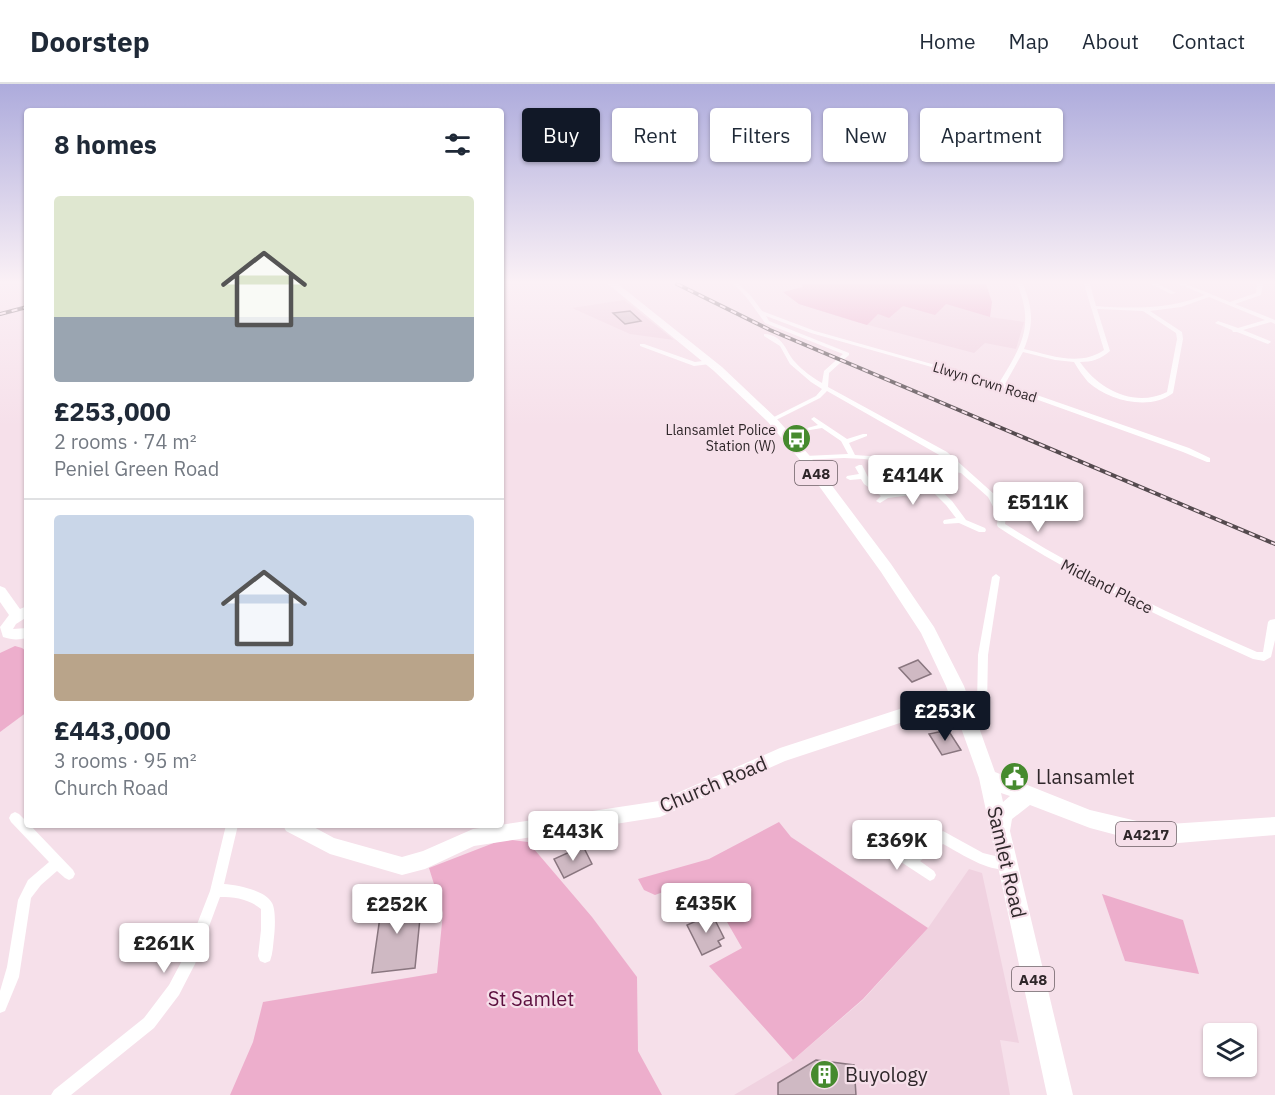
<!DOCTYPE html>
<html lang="en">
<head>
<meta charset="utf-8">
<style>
  :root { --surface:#fff; --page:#f6f6f7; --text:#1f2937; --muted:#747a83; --line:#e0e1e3; --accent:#111827 }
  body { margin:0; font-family:"IBM Plex Sans",sans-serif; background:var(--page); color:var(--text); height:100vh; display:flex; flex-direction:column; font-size:22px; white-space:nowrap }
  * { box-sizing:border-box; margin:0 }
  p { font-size:20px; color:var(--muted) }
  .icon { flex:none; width:33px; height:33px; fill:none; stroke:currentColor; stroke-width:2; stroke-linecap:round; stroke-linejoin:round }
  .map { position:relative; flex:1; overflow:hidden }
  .sheet { position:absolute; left:24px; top:24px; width:480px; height:720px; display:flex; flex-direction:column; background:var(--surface); border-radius:6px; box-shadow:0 2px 4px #0004 }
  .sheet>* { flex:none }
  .banner { position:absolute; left:522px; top:24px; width:570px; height:54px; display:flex; gap:12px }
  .tools { position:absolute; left:1203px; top:939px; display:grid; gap:12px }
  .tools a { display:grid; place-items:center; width:54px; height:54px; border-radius:6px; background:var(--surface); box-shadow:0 2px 4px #0004; font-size:30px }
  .price { position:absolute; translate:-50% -51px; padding:0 14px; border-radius:6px; background:#fff; color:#222; font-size:20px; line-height:39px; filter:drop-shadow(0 2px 3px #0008) }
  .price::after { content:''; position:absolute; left:50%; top:36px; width:18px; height:14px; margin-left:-9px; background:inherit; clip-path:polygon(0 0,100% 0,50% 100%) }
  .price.selected { background:var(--accent); color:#fff }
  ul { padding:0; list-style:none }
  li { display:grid; align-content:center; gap:12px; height:318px; padding:0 30px }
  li+li { border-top:2px solid var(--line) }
  li span { display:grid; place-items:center; height:186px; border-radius:6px; color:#555 }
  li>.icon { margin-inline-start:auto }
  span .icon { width:108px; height:108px; fill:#fffc; stroke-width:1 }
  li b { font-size:26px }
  h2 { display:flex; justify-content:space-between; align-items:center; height:72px; padding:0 30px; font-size:26px }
  .tag { padding:0 21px; border-radius:6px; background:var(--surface); box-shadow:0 2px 4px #0004; font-size:21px; line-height:54px }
  .tag.selected { background:var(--accent); color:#fff }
  header { display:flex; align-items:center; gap:36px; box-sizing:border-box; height:84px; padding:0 30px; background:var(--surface); border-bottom:2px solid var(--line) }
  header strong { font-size:28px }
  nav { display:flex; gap:33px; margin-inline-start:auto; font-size:21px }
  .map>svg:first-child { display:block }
  .built { fill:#f0d2e0 }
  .green { fill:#edaecc }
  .building { fill:#cfb9c3; stroke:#89767f; stroke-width:1.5 }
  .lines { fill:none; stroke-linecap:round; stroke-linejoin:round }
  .street { fill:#fff; fill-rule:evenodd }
  .secondary { fill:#fff; fill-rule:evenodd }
  .primary { fill:#fff; fill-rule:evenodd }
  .rail-casing { stroke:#554b4f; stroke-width:4 }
  .rail { stroke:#f6e0ea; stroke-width:2; stroke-dasharray:6; stroke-linecap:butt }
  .labels { text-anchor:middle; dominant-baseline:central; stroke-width:4.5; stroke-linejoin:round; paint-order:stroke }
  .far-street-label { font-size:14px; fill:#2f272a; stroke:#f6e0ea }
  .far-poi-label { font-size:14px; fill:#2f272a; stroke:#f6e0ea; text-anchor:end }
  .shield { fill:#f6e0ea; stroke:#6b5e64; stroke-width:1.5 }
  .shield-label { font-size:15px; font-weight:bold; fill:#2f272a }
  .street-label { font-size:16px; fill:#2f272a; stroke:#f6e0ea }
  .near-poi-label { font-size:20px; fill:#2f272a; stroke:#f6e0ea; text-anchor:start }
  .near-street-label { font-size:20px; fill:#2f272a; stroke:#f6e0ea }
  .near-park-label { font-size:20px; fill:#5c0f3e; stroke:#f6e0ea }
</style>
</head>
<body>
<header>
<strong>Doorstep</strong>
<nav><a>Home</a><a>Map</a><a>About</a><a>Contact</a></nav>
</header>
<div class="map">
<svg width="1275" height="1011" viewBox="0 0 1275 1011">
  <rect width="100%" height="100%" fill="#f6e0ea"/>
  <g class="built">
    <path d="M883,200L990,233L1024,238L1016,265L985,259L974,269L853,237L799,220L783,208Z"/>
    <path d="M624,216L674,256L630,250L572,224Z"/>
    <path d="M969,785L982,789L1019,959L1000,956L1010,1011H734L793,976L863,916L928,844Z"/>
  </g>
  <g class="green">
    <path d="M801,200H986L992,218L990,233L946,220L935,231L903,222L889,234L878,230L867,241L799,220L783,208L803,203Z"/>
    <path d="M15,562L22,564L27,568V628L0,648V569Z"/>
    <path d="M779,738L791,753L928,844L863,915L793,976L709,882L742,864L719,824L698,832L682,801L655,811L644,806L638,795L709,775Z"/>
    <path d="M504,755L528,758L592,833L637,893L638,967L662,1011H230L253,958L263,918L437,889L443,829L429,784Z"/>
    <path d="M1102,810L1183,836L1199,890L1125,877Z"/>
  </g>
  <g class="building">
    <path d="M630,227L641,237L625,240L613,229Z"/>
    <path d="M918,576L931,590L912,598L899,584Z"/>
    <path d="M948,646L961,666L942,671L929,650Z"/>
    <path d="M583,762L592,780L564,794L554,775Z"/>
    <path d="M414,809L412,825L421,824L415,884L372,889L382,819L395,817V811Z"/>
    <path d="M712,830L724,854L718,857L721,862L702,871L687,841Z"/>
    <path d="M816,976L854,981L856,1011H778V999Z"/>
  </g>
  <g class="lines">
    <g class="street">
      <path d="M734,200H739L751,212L762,227L815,247L999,299C1021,263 1035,242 1017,200H1023C1033,225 1034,240 1024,265C1050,271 1080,283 1104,266L1084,200H1090L1096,222C1133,225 1170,225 1205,211L1179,200H1186L1230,218L1256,209L1257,200H1263L1261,211L1235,220L1275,236V240L1271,238L1243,246L1270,257L1271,258L1268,260L1237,248H1233L1232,246L1215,239L1218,237L1238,244L1265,236L1209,213L1181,223L1150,227L1182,248L1183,255L1173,309C1150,327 1109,317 1088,298C1083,292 1078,285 1074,278L1055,276L1023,268L1005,300L1189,364L1210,374V378H1207L1183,368L999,302L811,249L766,232L769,237L849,269V271L829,289L828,303L947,368L994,410L1006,432L1005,440C1085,491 1171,530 1257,568H1263L1268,538L1270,536L1275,535V556L1271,573L1264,577L1253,575C1165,535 1079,496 998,443L997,441L998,432L988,413L961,389L924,383L928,394L952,417L966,436L985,444L986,446L985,448H979L959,439L944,440L943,438L944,436L956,434L946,421L933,408L888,414L880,419L876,417L881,412L864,400L861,395L850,396L846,394L847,392L859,390L855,383L859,381H862L870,397L888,409L928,403L920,395L916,382L864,375L844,374L802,376L801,374L805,372L848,370L841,357L822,344L804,347V345L818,341L811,335L814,333L847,355L863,350H867V352L849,359L855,371L884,373L955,384L941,372L827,307L820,314L774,337H770V335L816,312L822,305L811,298L790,280L780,262L764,252V250C784,251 785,267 795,278C802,286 813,294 822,299L824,287L843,270L765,239L747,214ZM1097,225L1143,227L1176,249L1177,255L1167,308C1135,324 1099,306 1080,278C1092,278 1101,275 1110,267Z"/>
      <path d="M1151,200H1158L1176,209L1171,210Z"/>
      <path d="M640,260H644L695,278L710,276L713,278L710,280L694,282L640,262Z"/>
      <path d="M996,490L1000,493L988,571L987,621L984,627C977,629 965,629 958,627L957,624L958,621L977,620L978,571L992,493Z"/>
      <path d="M15,728L19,730L27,738V741H30L73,786L75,790L73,794L69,796L65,794L57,787L41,801L31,814L19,893L5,927L0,929V907L7,883L18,816L28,796L49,778L11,738L9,734L11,730Z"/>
      <path d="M226,741H238L224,800C237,801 265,806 272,819C276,826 275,845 274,853C273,861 273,869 270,877L265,879L260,877L258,872L261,846V825C249,815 235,813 220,813L195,880L179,911L154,944L71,1011H51L54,1006L144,934L169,901L185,871L210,807Z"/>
      <path d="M943,747L983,769L1011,776L1013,780L1011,784C992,791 960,769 943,760L920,777L934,787L936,791L934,795L930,797L878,763L876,759L878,755L882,753L909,770Z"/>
    </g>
    <g class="secondary">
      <path d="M0,502L5,504L20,525L27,522V533L16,540L13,545L27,544V554C18,556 12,556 3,553L0,543L9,531L0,518Z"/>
      <path d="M962,618L968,619L970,624L968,629L912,635L785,677L660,733L474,762L425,785L402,791L330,770L286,747L283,741H310L334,754L402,773L423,767L473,745L659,717L780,664L912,621Z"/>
    </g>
    <path class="primary" d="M608,200H618L722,283L776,334L809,371L891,480L934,543L964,602L995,688L1090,726L1154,741L1275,733V751L1154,761L1090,744L1030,721L1012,735L1010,747L1073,1011H1047L979,694L946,602L921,549L881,488L801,377L768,338L714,287ZM1001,709L1010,712L1003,718Z"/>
    <defs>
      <g id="rail">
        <path d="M677,200L770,246L1275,460"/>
        <path d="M0,230L27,223"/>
      </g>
    </defs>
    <use href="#rail" class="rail-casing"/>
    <use href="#rail" class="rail"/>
  </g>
  <linearGradient id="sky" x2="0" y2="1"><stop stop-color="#adabdc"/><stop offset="0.58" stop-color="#fbf1f6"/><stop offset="1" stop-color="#fbf1f6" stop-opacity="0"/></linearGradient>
  <rect width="1275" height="342" fill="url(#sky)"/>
  <defs>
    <symbol id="bus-disc" viewBox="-11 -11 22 22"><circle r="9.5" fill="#468a2e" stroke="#f6e0ea"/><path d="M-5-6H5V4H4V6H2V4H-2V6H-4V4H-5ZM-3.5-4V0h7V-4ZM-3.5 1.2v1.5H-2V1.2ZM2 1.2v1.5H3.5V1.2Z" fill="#fff"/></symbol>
    <symbol id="civic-disc" viewBox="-11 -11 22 22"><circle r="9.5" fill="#468a2e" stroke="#f6e0ea"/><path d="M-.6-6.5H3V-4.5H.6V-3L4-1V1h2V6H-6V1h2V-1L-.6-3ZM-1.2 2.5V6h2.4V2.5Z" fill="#fff"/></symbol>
    <symbol id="building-disc" viewBox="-11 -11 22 22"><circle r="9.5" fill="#468a2e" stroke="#f6e0ea"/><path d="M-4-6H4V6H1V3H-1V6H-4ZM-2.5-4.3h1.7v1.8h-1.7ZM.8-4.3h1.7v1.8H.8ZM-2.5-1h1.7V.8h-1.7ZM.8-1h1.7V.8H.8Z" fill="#fff"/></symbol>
  </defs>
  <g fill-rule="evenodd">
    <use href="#bus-disc" x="780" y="338" width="33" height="33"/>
    <use href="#civic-disc" x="998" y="676" width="33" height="33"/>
    <use href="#building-disc" x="808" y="974" width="33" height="33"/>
  </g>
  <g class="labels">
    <g class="far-street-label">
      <text transform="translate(985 298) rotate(17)">Llwyn Crwn Road</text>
    </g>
    <g class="far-poi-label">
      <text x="776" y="346">Llansamlet Police<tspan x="776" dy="16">Station (W)</tspan></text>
    </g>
    <g class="shield">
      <rect x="795" y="377" width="42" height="24" rx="4.5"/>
      <rect x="1116" y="738" width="60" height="24" rx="4.5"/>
      <rect x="1012" y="883" width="42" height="24" rx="4.5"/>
    </g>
    <g class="shield-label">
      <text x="816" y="389">A48</text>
      <text x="1146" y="750">A4217</text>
      <text x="1033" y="895">A48</text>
    </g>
    <g class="street-label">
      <text transform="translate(1107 502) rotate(27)">Midland Place</text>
    </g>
    <g class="near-poi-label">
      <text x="1036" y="692">Llansamlet</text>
      <text x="845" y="990">Buyology</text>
    </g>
    <g class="near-street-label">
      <text transform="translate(713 700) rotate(-23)">Church Road</text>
      <text transform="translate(1007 778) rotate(77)">Samlet Road</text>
    </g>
    <g class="near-park-label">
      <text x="531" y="914">St Samlet</text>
    </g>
  </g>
</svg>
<div class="tools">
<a><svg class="icon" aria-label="layers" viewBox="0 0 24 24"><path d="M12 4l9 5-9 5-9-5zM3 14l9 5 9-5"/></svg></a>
</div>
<b class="price" style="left:913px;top:422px">£414K</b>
<b class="price" style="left:1038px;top:449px">£511K</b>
<b class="price selected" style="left:945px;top:658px">£253K</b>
<b class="price" style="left:573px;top:778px">£443K</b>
<b class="price" style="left:897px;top:787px">£369K</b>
<b class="price" style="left:706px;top:850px">£435K</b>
<b class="price" style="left:397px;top:851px">£252K</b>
<b class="price" style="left:164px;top:890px">£261K</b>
<div class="banner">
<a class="tag selected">Buy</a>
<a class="tag">Rent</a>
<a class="tag">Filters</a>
<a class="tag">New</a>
<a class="tag">Apartment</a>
</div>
<section class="sheet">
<h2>8 homes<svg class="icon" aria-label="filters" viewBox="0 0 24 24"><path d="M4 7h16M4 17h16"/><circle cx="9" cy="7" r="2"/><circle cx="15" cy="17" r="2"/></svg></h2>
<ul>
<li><span style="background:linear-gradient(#dfe7d0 65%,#9aa5b1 0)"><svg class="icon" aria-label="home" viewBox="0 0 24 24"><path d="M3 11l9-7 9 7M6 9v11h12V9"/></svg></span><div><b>£253,000</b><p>2 rooms · 74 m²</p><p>Peniel Green Road</p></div></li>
<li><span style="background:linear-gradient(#c9d6e8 75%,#b9a48a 0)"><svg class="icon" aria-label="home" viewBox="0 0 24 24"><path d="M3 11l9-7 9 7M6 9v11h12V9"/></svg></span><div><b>£443,000</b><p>3 rooms · 95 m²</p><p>Church Road</p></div></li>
</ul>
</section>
</div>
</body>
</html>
